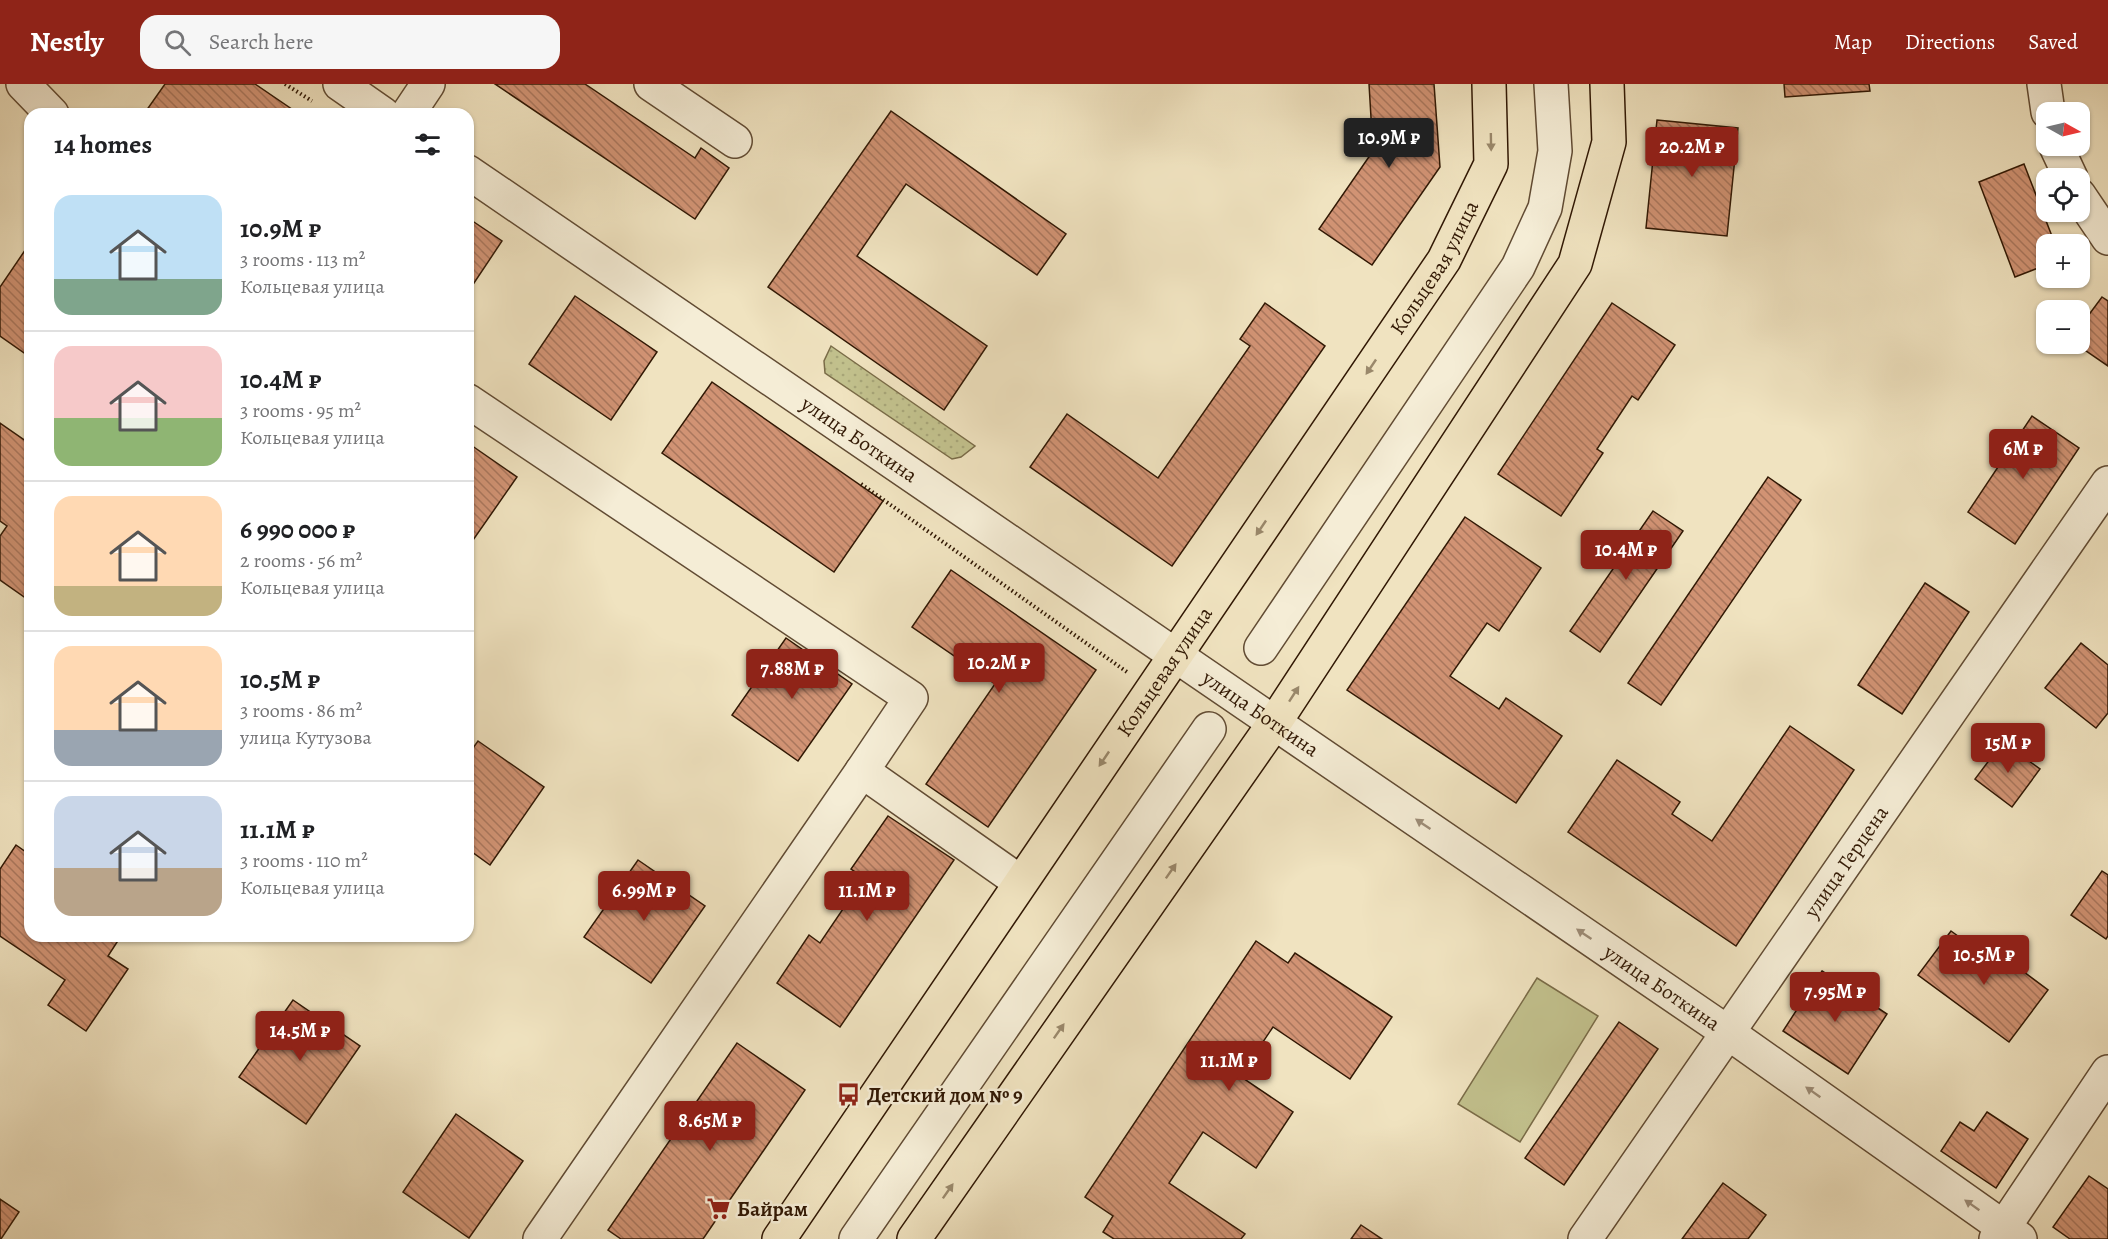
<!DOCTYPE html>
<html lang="en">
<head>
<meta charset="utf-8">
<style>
  :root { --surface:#fff; --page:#f6f6f6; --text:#202124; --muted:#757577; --line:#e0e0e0; --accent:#8f2418 }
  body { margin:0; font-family:Alegreya,serif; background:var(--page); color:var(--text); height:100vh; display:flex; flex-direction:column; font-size:22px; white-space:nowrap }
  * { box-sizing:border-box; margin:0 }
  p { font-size:20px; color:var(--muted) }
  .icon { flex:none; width:33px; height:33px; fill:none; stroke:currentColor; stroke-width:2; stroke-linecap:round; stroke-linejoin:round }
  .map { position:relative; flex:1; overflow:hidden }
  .drawer { position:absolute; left:24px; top:24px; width:450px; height:834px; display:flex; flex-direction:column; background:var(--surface); border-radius:18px; box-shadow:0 2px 4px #0004 }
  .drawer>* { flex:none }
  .needle { width:39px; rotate:98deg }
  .tools { position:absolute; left:2036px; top:18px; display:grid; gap:12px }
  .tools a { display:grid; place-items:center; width:54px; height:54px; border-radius:12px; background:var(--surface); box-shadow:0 2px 4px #0004; font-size:30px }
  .price { position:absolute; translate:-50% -51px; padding:0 14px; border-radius:6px; background:var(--accent); color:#fff; font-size:20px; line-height:39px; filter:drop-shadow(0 2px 3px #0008) }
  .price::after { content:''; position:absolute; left:50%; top:36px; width:18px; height:14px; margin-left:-9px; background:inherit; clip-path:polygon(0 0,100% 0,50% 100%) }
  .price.selected { background:#222; color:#fff }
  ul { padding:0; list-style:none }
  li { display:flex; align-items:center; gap:18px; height:150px; padding:0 30px }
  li+li { border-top:2px solid var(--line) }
  li span { display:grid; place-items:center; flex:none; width:168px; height:120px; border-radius:18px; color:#555 }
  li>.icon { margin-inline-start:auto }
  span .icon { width:72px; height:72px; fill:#fffc; stroke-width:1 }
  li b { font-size:26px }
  h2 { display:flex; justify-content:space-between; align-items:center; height:72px; padding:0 30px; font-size:26px }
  header { display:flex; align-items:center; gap:36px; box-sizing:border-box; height:84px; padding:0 30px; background:var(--accent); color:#fff }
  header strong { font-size:28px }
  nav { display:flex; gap:33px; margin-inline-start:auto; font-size:21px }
  .search { width:420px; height:54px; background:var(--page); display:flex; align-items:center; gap:15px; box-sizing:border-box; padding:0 21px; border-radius:18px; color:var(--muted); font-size:22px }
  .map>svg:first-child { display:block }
  .grass { fill:url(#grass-dots); stroke:#7a6c48; stroke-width:1.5 }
  .pitch { fill:#c2c18d; stroke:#7a6c48; stroke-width:1.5 }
  .building { fill:url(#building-back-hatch); stroke:#311804; stroke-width:1.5 }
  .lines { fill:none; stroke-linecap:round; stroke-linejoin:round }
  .minor-casing { stroke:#614b33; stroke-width:36 }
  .major-casing { stroke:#311804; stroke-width:36 }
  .path { stroke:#311804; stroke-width:4; stroke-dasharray:1.5 3; stroke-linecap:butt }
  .minor { stroke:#f5edd6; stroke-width:33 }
  .major { stroke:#f0e3c0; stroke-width:33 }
  .oneway { fill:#9a886b }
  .oneway2 { fill:#9d8d78 }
  .labels { text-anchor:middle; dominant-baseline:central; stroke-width:5; stroke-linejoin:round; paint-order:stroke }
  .street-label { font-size:21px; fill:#311804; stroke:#f5edd6 }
  .poi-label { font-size:21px; font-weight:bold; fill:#311804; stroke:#f5edd6; text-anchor:start }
</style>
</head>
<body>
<header>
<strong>Nestly</strong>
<div class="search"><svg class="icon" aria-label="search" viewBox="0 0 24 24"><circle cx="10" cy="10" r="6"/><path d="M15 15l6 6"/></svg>Search here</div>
<nav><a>Map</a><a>Directions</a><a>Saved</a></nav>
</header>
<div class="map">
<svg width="2108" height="1155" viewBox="0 0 2108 1155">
  <defs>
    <pattern id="grass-dots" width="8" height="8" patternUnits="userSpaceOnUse" patternTransform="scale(1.5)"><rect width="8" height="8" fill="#c2c18d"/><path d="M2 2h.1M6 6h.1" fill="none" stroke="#a7a578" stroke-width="1.8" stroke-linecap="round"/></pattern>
    <pattern id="building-back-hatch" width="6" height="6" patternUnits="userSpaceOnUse" patternTransform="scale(1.5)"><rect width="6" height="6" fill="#d19374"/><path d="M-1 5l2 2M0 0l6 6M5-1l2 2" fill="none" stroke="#aa775d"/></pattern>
  </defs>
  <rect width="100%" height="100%" fill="#f0e3c0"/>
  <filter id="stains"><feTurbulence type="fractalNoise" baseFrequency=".00333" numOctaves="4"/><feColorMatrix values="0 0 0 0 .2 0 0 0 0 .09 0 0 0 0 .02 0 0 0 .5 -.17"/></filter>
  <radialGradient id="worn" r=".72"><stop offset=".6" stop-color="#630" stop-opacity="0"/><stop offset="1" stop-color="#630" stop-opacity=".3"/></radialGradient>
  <path class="grass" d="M831,262L975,362L961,373L952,375L825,289L824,277Z"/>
  <path class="pitch" d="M1537,894L1598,932L1520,1058L1458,1020Z"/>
  <g class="building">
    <path d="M165,0H255L299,30H151L146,27Z"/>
    <path d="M495,0H585L695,74L701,64L729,84L695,135Z"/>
    <path d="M1369,0H1434L1440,83L1372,181L1319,145L1373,67Z"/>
    <path d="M1784,0H1869L1870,7L1785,13Z"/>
    <path d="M891,27L1066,150L1037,191L906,100L857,172L987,262L944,326L768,203Z"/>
    <path d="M1657,36L1738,44L1727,152L1646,144Z"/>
    <path d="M2024,80L2055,160H2046V181L2015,193L1979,98Z"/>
    <path d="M468,134L502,157L468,208Z"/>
    <path d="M30,159V273L0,252V203Z"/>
    <path d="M575,212L657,268L611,336L529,280Z"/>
    <path d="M2102,213L2108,217V282L2076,260H2079V244Z"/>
    <path d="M1265,219L1325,262L1172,482L1030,383L1067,330L1158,394L1250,262L1240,255Z"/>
    <path d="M1612,219L1675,261L1638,316L1632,312L1597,365L1603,369L1561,432L1498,390Z"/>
    <path d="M712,298L883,417L834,488L662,369Z"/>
    <path d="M2032,332L2079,364L2015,460L1968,428Z"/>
    <path d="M0,339L30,360V517L0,496V452L7,442L0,437Z"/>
    <path d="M468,359L517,393L471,459L468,457Z"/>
    <path d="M1768,393L1801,416L1661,621L1628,599Z"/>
    <path d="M1653,427L1683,447L1600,568L1570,547Z"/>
    <path d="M1465,433L1541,484L1499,547L1487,539L1450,592L1499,625L1506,614L1562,652L1516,719L1347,606Z"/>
    <path d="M951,486L1096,586L988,743L926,700L995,600L912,543Z"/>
    <path d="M1925,499L1969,528L1902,630L1858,601Z"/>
    <path d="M786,554L852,600L798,677L732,631Z"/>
    <path d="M2081,559L2108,581V629L2096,644L2045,604Z"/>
    <path d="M1790,642L1854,686L1736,862L1568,748L1617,676L1680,718L1672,730L1712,757Z"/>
    <path d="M478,657L544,703L490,781L468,765V671Z"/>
    <path d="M2003,658L2040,685L2012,723L1975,695Z"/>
    <path d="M888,732L954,776L840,943L777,899L809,851L820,859L864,794L851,785Z"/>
    <path d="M16,761L30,771V852H121L108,872L128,885L86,947L48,921L65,896L0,852V785Z"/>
    <path d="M638,776L705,822L651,899L584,853Z"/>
    <path d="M2102,787L2108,791V852L2106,855L2071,831Z"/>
    <path d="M1951,847L1998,881L2004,873L2048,906L2009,958L1918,891Z"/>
    <path d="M1256,857L1288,879L1295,869L1392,933L1350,995L1273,943L1240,992L1293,1028L1256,1084L1203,1048L1169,1099L1245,1150L1241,1155H1114L1103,1148L1113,1132L1085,1113Z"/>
    <path d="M1822,887L1887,930L1848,990L1783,947Z"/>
    <path d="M293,916L360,962L306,1040L239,993Z"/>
    <path d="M1619,938L1658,965L1564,1101L1525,1074Z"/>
    <path d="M737,959L805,1006L703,1155H621L608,1146Z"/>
    <path d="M1987,1028L2028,1055L1996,1104L1941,1067L1960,1038L1974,1047Z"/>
    <path d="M456,1030L523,1077L469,1154L403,1108Z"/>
    <path d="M2089,1092L2108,1105V1155H2070L2053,1143Z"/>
    <path d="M1723,1099L1766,1131L1748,1155H1682Z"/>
    <path d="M0,1115L19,1128L1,1155H0Z"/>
    <path d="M1361,1141L1382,1155H1351Z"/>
  </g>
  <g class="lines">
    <defs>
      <g id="minor">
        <path d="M23,0L52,30"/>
        <path d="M340,0L383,30"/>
        <path d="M651,0L735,57"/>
        <path d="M2044,0L2048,28"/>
        <path d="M408,30L428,0"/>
        <path d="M2056,62L2071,94"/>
        <path id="s1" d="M468,88L1727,948L2020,1155"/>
        <path d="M2079,111L2108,154"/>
        <path d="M468,317L911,614L862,687L1020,798"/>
        <path d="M1261,564L1518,183L1545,124L1555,67L1551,0"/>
        <path d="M540,1155L862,687"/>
        <path d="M856,1155L1209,645"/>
        <path id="s2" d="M1585,1155L2108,399"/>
        <path d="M1996,1155L2108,988"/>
      </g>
      <g id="major">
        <path id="s3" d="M779,1155L1444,176L1491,80L1489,0"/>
        <path d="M914,1155L1275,638L1575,180L1609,58L1607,0"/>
      </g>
    </defs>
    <use href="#minor" class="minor-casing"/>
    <use href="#major" class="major-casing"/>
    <g class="path">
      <path d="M285,0L312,17"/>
      <path d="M861,400L1127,588"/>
    </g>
    <use href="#minor" class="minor"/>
    <use href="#major" class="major"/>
  </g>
  <defs><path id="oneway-solid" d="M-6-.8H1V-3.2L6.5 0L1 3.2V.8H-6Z" transform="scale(1.5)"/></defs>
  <g class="oneway">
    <use href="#oneway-solid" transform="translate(1491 58) rotate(89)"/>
    <use href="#oneway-solid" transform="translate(1371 283) rotate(124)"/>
    <use href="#oneway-solid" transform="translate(1261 444) rotate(124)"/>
    <use href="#oneway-solid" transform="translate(1294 610) rotate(-57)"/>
    <use href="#oneway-solid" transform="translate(1104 675) rotate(124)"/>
    <use href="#oneway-solid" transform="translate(1171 787) rotate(-55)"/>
    <use href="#oneway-solid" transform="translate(1059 947) rotate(-55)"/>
    <use href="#oneway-solid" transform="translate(948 1107) rotate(-55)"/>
  </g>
  <g class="oneway2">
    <use href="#oneway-solid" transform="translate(1423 740) rotate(-146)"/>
    <use href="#oneway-solid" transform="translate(1584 850) rotate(-146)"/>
    <use href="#oneway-solid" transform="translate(1813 1008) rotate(-145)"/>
    <use href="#oneway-solid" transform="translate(1972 1121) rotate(-145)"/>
  </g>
  <defs>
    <symbol id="bus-bare" viewBox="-9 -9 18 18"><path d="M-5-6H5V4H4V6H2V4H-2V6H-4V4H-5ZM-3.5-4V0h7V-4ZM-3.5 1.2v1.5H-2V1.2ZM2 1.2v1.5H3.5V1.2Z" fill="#8f2418" stroke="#f5edd6" stroke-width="2.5" paint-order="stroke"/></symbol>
    <symbol id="supermarket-bare" viewBox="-9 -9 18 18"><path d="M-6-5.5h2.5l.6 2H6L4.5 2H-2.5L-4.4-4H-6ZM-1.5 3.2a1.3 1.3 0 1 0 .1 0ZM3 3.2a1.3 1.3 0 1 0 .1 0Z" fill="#8f2418" stroke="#f5edd6" stroke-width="2.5" paint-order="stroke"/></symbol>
  </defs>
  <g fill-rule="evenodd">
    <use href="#bus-bare" x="832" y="994" width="33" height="33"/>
    <use href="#supermarket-bare" x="702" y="1108" width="33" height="33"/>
  </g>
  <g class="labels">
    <g class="street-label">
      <text stroke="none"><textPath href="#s3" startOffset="1172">Кольцевая улица</textPath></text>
      <text stroke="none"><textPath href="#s1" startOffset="474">улица Боткина</textPath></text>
      <text stroke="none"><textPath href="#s3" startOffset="686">Кольцевая улица</textPath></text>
      <text stroke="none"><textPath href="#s1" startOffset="960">улица Боткина</textPath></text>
      <text stroke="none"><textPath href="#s2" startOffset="459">улица Герцена</textPath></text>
      <text stroke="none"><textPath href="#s1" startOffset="1446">улица Боткина</textPath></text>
    </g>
    <g class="poi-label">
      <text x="867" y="1011">Детский дом № 9</text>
      <text x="737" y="1125">Байрам</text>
    </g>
  </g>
  <rect width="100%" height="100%" filter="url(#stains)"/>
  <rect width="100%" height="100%" fill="url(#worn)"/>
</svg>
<div class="tools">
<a><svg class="needle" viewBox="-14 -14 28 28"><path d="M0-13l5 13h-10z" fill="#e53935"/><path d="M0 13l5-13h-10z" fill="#757577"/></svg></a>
<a><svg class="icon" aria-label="locate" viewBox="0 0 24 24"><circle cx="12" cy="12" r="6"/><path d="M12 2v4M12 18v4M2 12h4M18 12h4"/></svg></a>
<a>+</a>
<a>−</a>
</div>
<b class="price selected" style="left:1389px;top:85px">10.9M ₽</b>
<b class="price" style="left:1692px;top:94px">20.2M ₽</b>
<b class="price" style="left:2023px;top:396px">6M ₽</b>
<b class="price" style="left:1626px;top:497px">10.4M ₽</b>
<b class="price" style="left:999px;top:610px">10.2M ₽</b>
<b class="price" style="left:792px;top:616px">7.88M ₽</b>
<b class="price" style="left:2008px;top:690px">15M ₽</b>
<b class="price" style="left:644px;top:838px">6.99M ₽</b>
<b class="price" style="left:867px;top:838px">11.1M ₽</b>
<b class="price" style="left:1984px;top:902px">10.5M ₽</b>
<b class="price" style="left:1835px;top:939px">7.95M ₽</b>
<b class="price" style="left:300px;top:978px">14.5M ₽</b>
<b class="price" style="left:1229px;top:1008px">11.1M ₽</b>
<b class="price" style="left:710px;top:1068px">8.65M ₽</b>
<section class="drawer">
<h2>14 homes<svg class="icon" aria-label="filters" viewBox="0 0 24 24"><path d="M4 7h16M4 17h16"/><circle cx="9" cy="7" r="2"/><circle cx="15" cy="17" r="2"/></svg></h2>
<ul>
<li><span style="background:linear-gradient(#bfe0f5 70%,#7fa58c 0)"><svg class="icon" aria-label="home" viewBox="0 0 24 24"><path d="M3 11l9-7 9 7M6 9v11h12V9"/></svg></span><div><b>10.9M ₽</b><p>3 rooms · 113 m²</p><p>Кольцевая улица</p></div></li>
<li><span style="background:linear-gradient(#f6c9c9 60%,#8fb573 0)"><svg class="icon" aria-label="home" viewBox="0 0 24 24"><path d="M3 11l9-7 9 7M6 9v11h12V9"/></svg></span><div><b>10.4M ₽</b><p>3 rooms · 95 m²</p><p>Кольцевая улица</p></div></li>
<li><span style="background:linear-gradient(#ffd9b3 75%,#c2b280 0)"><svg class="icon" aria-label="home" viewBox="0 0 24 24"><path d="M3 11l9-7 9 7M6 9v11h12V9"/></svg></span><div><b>6 990 000 ₽</b><p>2 rooms · 56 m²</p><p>Кольцевая улица</p></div></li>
<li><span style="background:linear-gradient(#ffd9b3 70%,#9aa5b1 0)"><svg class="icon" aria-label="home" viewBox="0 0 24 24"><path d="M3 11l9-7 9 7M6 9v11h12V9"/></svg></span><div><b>10.5M ₽</b><p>3 rooms · 86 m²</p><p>улица Кутузова</p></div></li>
<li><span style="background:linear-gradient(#c9d6e8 60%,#b9a48a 0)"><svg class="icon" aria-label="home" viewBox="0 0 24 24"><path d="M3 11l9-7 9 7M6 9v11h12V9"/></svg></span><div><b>11.1M ₽</b><p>3 rooms · 110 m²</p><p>Кольцевая улица</p></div></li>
</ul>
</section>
</div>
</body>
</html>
